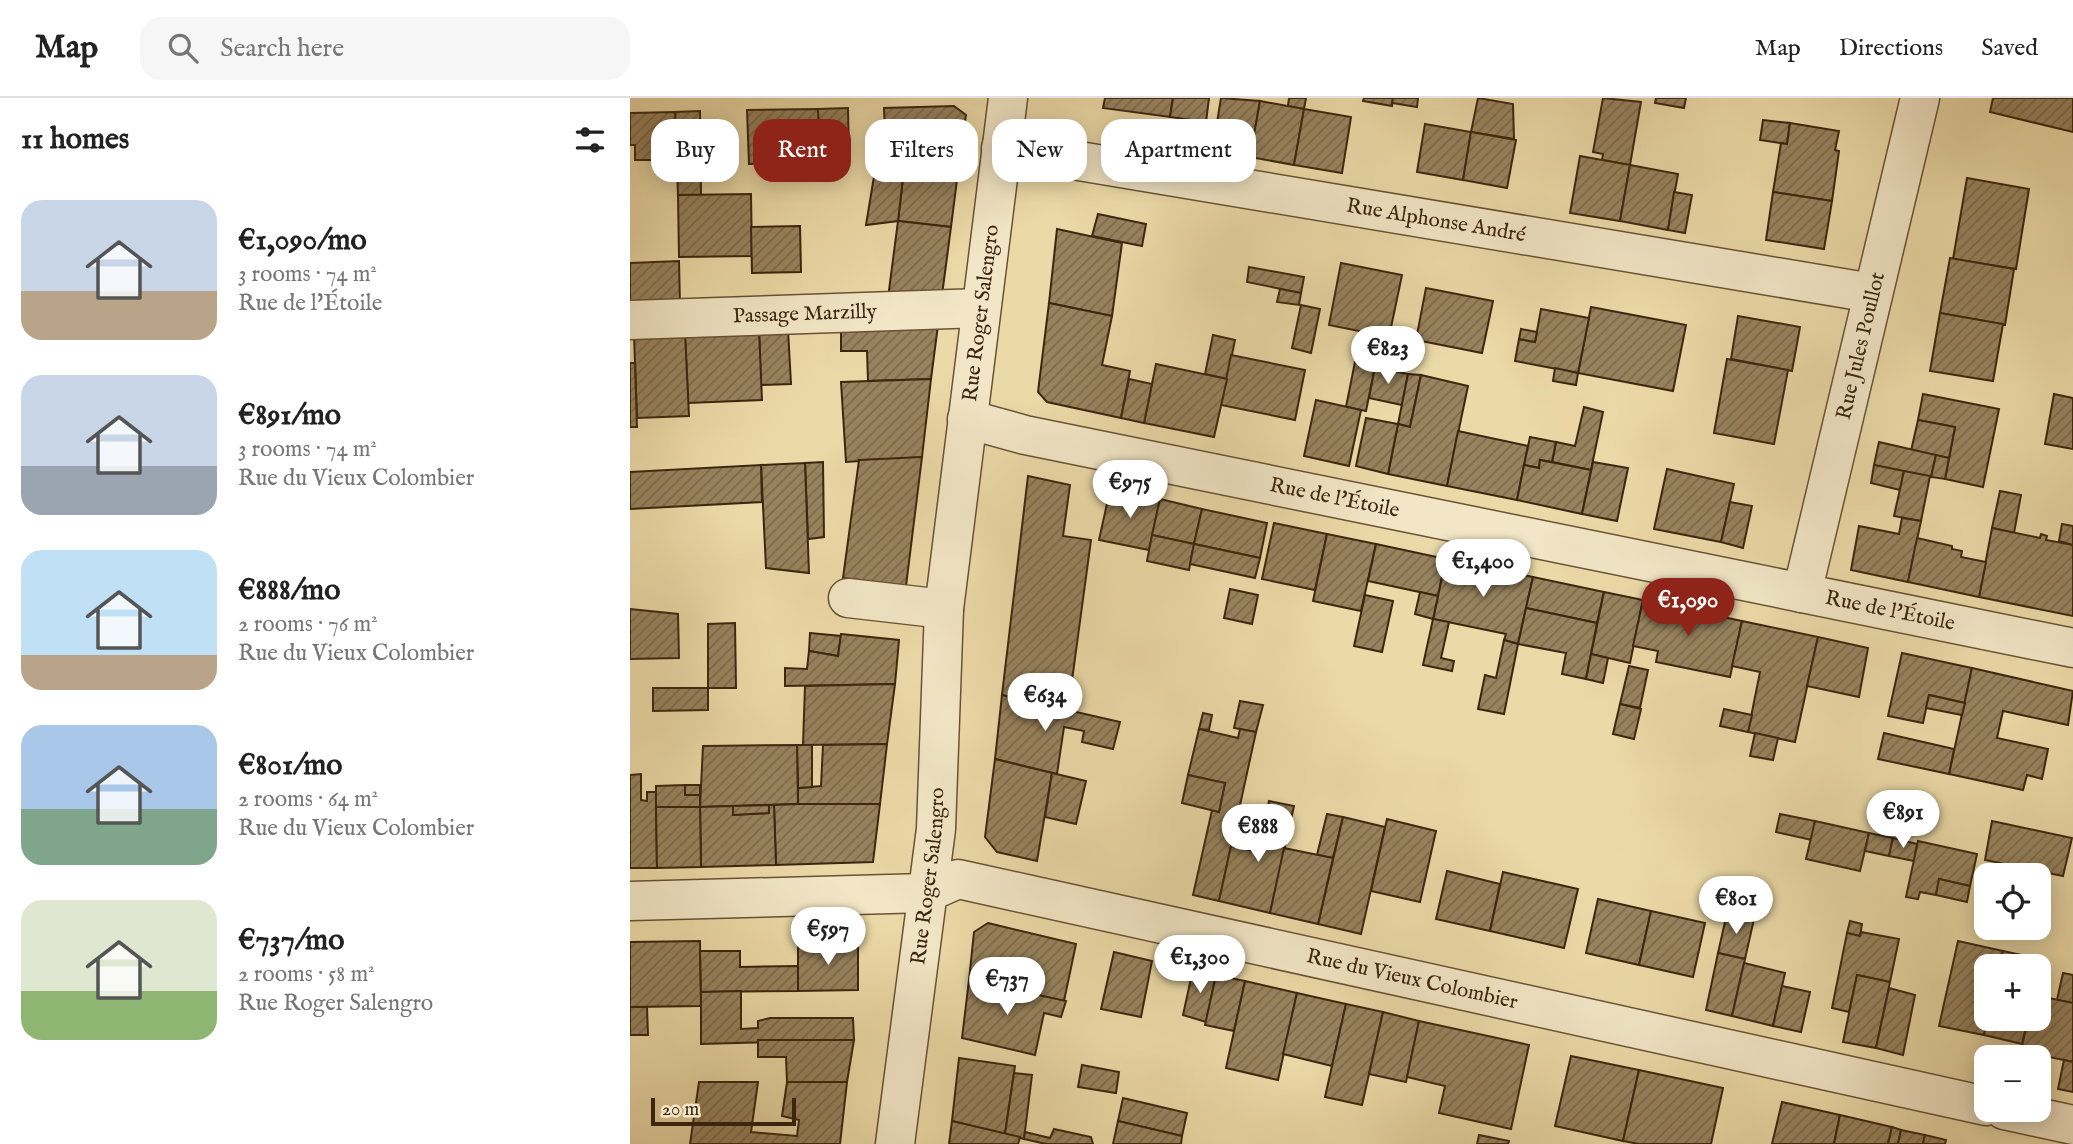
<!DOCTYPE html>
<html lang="en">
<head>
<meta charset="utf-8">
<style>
  :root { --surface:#fff; --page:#f6f6f6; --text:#222; --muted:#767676; --line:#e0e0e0; --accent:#8f2418 }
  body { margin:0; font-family:"IM FELL English",serif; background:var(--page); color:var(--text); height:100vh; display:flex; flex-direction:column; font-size:26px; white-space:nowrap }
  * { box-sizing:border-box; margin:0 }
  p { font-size:23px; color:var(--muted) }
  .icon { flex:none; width:38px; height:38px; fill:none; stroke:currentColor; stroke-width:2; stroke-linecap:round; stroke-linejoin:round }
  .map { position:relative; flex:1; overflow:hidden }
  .sheet { display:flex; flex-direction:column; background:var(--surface); width:630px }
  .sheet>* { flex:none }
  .hud { position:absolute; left:21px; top:21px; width:665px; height:63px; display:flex; gap:14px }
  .controls { position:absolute; left:1344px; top:765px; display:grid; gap:14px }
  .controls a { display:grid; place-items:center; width:77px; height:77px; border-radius:14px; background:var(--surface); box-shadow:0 4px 18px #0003; font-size:35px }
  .scale { position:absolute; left:21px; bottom:18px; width:145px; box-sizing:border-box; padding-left:7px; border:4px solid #3c260e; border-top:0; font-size:19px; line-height:24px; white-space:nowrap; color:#3c260e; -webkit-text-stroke:5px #f2e6c6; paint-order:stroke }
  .price { position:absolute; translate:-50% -60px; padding:0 16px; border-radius:24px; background:#fff; color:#222; font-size:23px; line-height:46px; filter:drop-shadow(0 2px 4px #0008) }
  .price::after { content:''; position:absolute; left:50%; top:42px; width:21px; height:16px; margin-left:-10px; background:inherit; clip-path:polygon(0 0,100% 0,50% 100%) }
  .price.current { background:var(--accent); color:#fff }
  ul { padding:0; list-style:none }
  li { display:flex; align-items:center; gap:21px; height:175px; padding:0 21px }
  li span { display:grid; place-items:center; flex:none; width:196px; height:140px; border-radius:21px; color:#555 }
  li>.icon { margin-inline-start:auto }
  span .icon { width:84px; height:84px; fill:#fffc; stroke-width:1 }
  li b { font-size:30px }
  h2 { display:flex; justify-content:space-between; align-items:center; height:84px; padding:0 21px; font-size:30px }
  .tag { padding:0 24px; border-radius:21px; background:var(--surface); box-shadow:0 4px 18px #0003; font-size:24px; line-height:63px }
  .tag.current { background:var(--accent); color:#fff }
  header { display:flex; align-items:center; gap:42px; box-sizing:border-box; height:98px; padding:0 35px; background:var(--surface); border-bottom:2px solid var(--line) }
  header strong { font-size:33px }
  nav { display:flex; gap:38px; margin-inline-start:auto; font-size:24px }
  .search { width:490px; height:63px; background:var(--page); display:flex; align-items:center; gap:18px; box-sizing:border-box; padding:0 24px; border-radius:21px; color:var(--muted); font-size:26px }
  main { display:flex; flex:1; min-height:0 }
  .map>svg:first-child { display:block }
  .building { fill:url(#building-hatch); stroke:#3c260e; stroke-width:2 }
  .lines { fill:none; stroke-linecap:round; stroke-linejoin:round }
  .minor-casing { stroke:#685334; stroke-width:41 }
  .minor { stroke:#f2e6c6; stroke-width:38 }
  .labels { text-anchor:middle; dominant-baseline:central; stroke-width:6; stroke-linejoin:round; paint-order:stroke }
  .street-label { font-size:21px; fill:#3c260e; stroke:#f2e6c6 }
</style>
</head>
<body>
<header>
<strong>Map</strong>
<div class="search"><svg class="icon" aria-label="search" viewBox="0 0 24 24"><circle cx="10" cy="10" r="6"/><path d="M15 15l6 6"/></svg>Search here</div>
<nav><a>Map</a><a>Directions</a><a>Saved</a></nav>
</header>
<main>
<section class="sheet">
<h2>11 homes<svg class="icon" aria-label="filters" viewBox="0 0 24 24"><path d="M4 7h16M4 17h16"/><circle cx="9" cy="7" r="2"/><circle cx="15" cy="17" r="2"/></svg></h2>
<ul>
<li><span style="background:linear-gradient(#c9d6e8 65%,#b9a48a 0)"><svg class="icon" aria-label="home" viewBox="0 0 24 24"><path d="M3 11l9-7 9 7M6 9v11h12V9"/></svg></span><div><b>€1,090/mo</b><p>3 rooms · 74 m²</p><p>Rue de l'Étoile</p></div></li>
<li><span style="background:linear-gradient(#c9d6e8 65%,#9aa5b1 0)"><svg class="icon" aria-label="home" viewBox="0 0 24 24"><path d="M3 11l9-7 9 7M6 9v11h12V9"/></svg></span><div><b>€891/mo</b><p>3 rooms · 74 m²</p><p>Rue du Vieux Colombier</p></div></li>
<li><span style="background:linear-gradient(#bfe0f5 75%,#b9a48a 0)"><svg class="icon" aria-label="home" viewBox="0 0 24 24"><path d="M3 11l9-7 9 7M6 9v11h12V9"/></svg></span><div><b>€888/mo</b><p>2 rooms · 76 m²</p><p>Rue du Vieux Colombier</p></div></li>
<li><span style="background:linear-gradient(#a9c7e8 60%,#7fa58c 0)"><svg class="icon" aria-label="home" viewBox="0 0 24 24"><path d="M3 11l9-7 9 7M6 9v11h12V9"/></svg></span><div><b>€801/mo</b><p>2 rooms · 64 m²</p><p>Rue du Vieux Colombier</p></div></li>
<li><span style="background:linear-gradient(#dfe7d0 65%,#8fb573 0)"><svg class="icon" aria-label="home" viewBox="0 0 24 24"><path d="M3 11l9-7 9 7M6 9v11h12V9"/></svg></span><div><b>€737/mo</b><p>2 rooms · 58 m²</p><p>Rue Roger Salengro</p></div></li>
</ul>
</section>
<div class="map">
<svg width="1443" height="1046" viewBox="0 0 1443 1046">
  <defs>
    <pattern id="building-hatch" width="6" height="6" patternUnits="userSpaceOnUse" patternTransform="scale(1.75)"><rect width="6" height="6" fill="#97835e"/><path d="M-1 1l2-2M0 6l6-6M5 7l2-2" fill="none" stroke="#7c6b4c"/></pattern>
  </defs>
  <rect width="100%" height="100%" fill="#ebd9a7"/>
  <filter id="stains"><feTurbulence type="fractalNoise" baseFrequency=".00286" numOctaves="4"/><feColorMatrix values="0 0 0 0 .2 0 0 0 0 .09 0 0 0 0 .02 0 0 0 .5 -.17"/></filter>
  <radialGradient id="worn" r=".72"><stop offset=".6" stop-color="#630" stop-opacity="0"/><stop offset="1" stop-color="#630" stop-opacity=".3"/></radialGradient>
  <g class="building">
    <path d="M475,0H543L540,19L473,10Z"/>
    <path d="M543,0H579L576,24L540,19Z"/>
    <path d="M591,0L630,3L618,75L580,68Z"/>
    <path d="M659,0H676L674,11L658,8Z"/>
    <path d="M734,0H763L762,8L733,3Z"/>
    <path d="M763,0H788L787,9L762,5Z"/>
    <path d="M848,0L883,6L884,41L841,34Z"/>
    <path d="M973,0L1011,4L1000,67L972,62L973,56L963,54Z"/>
    <path d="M1026,0H1056L1054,10L1025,5Z"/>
    <path d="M1363,0H1443V34L1360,14Z"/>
    <path d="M630,3L674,11L664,67L620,59Z"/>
    <path d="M324,8L336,17L330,58L256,60L254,10Z"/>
    <path d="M218,10L219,61L189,62L188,11Z"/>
    <path d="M188,11L189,64L119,66L117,12Z"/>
    <path d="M674,11L721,19L712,75L664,67Z"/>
    <path d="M70,13L71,97H48L45,14Z"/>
    <path d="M45,14L46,45L28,46V62H5V47H0V15Z"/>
    <path d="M1133,22L1160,25L1157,46L1130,42Z"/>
    <path d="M1160,25L1209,33L1205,52L1209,53L1202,103L1143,94L1151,45L1157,46Z"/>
    <path d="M795,26L841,34L833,82L787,74Z"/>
    <path d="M841,34L886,42L877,90L833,82Z"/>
    <path d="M330,58L321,129L268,123L273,80L253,77L256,60Z"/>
    <path d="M950,58L1000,67L990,123L940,115Z"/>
    <path d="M247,60H256L253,77L273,80L268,123L236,127Z"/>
    <path d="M1000,67L1048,76L1038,132L990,123Z"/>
    <path d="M1337,80L1399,91L1386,171L1323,161Z"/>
    <path d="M1044,94L1062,97L1055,135L1038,132Z"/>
    <path d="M1143,94L1202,103L1194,151L1136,142Z"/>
    <path d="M121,96L122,158L49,159L48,97Z"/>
    <path d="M468,116L516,126L512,148L462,138Z"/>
    <path d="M268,123L321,129L312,197L258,200Z"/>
    <path d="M170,128L171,174L122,175L121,129Z"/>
    <path d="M427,131L492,145L482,218L419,205Z"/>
    <path d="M1320,160L1384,171L1375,227L1310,215Z"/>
    <path d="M49,163L50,207L0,208V165Z"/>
    <path d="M711,165L772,177L759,239L699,227Z"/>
    <path d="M619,169L674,179L671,195L617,184Z"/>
    <path d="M796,190L863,203L852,255L786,242Z"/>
    <path d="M650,191L671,195L669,207L647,204Z"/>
    <path d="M419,205L482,218L472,267L500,273L491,320L417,304L408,294Z"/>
    <path d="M671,207L690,211L681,255L662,250Z"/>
    <path d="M961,209L1056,227L1043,293L948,275Z"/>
    <path d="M911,211L959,220L948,275L885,263L889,241L905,244Z"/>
    <path d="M1310,215L1373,226L1363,283L1300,273Z"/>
    <path d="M1108,218L1170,229L1162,273L1101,261Z"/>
    <path d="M308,227L301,281L238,283L237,253H211V230Z"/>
    <path d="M891,231L907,234L905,244L889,241Z"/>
    <path d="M129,232H158L161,286L131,287Z"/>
    <path d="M129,232L132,302L58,305L55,235Z"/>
    <path d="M55,235L59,318L7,320L4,237Z"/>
    <path d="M583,237L605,242L597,281L575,276Z"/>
    <path d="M601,257L675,272L665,322L591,307Z"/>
    <path d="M1097,261L1158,272L1144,346L1084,335Z"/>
    <path d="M725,264L745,269L736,313L716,309Z"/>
    <path d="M0,265H5L7,329H0Z"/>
    <path d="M526,266L597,281L584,339L514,325Z"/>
    <path d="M745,269L778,276L772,307L739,300Z"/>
    <path d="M925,270L948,275L946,287L923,283Z"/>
    <path d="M778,276L791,277L780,329L768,326Z"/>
    <path d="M791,277L838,288L817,388L758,376L768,326L780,329Z"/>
    <path d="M301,281L292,359L216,364L211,284Z"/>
    <path d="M499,281L522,286L514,325L491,320Z"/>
    <path d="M1293,296L1369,311L1353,389L1315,381L1325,329L1288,322Z"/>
    <path d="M1424,296L1443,300V351L1415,346Z"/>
    <path d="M686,302L731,312L719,368L674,358Z"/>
    <path d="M954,309L973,314L961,372L922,364L926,344L945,348Z"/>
    <path d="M736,320L768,326L758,376L726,368Z"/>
    <path d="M1288,322L1325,329L1319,360L1281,353Z"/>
    <path d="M828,333L898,348L887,402L817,388Z"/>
    <path d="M900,339L926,344L922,364L910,362L909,370L894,367Z"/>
    <path d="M1249,344L1306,357L1301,379L1244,367Z"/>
    <path d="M1306,357L1319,360L1315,381L1301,379Z"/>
    <path d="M292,359L276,488L213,480L229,362Z"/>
    <path d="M910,362L961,372L952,416L887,402L894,367L909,370Z"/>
    <path d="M193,364L194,439L178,441L175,365Z"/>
    <path d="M963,364L998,370L987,423L952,416Z"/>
    <path d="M175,365L179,475L136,470L131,367Z"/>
    <path d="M131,367L132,404L0,411V374Z"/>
    <path d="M1244,367L1274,373L1270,392L1241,385Z"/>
    <path d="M1037,371L1104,386L1091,444L1024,431Z"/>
    <path d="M1274,373L1300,378L1291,423L1264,418Z"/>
    <path d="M398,378L440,387L433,438L461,442L438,612L372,597Z"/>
    <path d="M480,392L530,401L519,452L469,442Z"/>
    <path d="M1370,393L1391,397L1384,435L1362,430Z"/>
    <path d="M530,401L572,411L564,446L522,437Z"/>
    <path d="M1100,404L1122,408L1113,450L1091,444Z"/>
    <path d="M572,411L637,425L630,460L564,446Z"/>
    <path d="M1272,420L1291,423L1278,484L1221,472L1229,428L1269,436Z"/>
    <path d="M644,425L697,436L685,492L632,481Z"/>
    <path d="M1432,426L1443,428V447L1429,443Z"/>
    <path d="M1362,430L1410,440L1411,436L1417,438L1416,442L1443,447V518L1349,499Z"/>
    <path d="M697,436L746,446L731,513L683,503Z"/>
    <path d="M522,437L564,446L559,472L517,463Z"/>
    <path d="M1287,440L1322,448V451L1332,453L1331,459L1356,464L1349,499L1278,484Z"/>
    <path d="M564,446L630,460L625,480L560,466Z"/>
    <path d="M746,446L816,461L808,498L738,483Z"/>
    <path d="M816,461L903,479L888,546L874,542L876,536L803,521Z"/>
    <path d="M903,479L974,494L967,525L896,510Z"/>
    <path d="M600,491L628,497L622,526L594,520Z"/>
    <path d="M790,494L808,498L803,521L785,516Z"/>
    <path d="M974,494L1013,502L1000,565L961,556Z"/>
    <path d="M735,497L763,503L752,554L724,548Z"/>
    <path d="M1013,502L1112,523L1100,579L1026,564L1028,553L1003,548Z"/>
    <path d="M896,510L967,525L956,581L932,576L936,555L888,546Z"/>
    <path d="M0,511L48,516L49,560L0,561Z"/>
    <path d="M803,521L819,524L811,560L824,563L822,573L793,567Z"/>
    <path d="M1112,523L1188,539L1165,644L1118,634L1130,574L1102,568Z"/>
    <path d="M105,525L106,590H78V526Z"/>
    <path d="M180,535L211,538L208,558L179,553Z"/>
    <path d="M211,536L269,542L265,586L155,588V570L177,571L179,553L208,558Z"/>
    <path d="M1188,539L1238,550L1229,599L1177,588Z"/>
    <path d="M874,542L888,546L874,616L848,611L855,577L866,580Z"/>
    <path d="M1272,555L1342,570L1335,605L1299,597L1293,625L1258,618Z"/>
    <path d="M961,556L978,560L973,585L956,581Z"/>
    <path d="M999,568L1018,572L1010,610L990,606Z"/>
    <path d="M1342,570L1443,593L1438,627L1373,613L1367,640L1418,651L1412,681L1397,677L1393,692L1319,676Z"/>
    <path d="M265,586L257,646L173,647L175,588Z"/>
    <path d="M23,590H78V612L23,613Z"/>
    <path d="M372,597L490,624L483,651L452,644L454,633L434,629L427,676L365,661Z"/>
    <path d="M1299,597L1335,605L1332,617L1296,610Z"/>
    <path d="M610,603L633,607L626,634L604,630Z"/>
    <path d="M990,606L1011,611L1004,641L983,636Z"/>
    <path d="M1094,611L1122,617L1118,634L1090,628Z"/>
    <path d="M573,615L582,617L579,632L569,631Z"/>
    <path d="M569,631L608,640L610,631L626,634L589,803L563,797L582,712L589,714L595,685L558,677Z"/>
    <path d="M1125,635L1148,640L1143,662L1120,658Z"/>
    <path d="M1254,635L1324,651L1319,676L1248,661Z"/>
    <path d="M257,646L250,706H168V690L191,688L193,647Z"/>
    <path d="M167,647H182V689L168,690Z"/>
    <path d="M167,647L168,706L70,709L73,648Z"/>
    <path d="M365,661L422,675L407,763L367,754L355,739Z"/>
    <path d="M422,675L456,683L446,726L415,719Z"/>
    <path d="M11,676V702L17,703V694H26L27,770H0V677Z"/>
    <path d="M558,677L595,685L589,714L552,705Z"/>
    <path d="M55,687V697H70V709H26V688Z"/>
    <rect x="55" y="687" width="15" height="10"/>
    <path d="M639,703L664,708L640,815L589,803L601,748L628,754Z"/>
    <path d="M168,706H250L243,764L146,767L144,707Z"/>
    <path d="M139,707H144L146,767L71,769L70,709L103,708V717L139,715Z"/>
    <path d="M139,707V715L103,717V708Z"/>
    <path d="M26,709H70L71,769L27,770Z"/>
    <path d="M697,716L713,719L703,760L687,757Z"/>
    <path d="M1150,716L1185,723L1182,742L1146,734Z"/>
    <path d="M713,719L755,729L731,836L688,826Z"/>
    <path d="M757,721L806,733L790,804L741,793Z"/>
    <path d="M1185,723L1239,735L1230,773L1176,761Z"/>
    <path d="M1362,723L1442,740L1433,778L1355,762Z"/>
    <path d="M1239,735L1263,740L1259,758L1235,753Z"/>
    <path d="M1263,740L1287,746L1284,763L1259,758Z"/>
    <path d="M1288,743L1347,756L1340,788L1309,781L1306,797L1290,794L1288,801L1276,799Z"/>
    <path d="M654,750L703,760L688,826L640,815Z"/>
    <path d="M817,773L870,786L860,833L806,821Z"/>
    <path d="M873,774L948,791L934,850L860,833Z"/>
    <path d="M1309,781L1340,788L1337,804L1306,797Z"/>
    <path d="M968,801L1021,813L1009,867L956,855Z"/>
    <path d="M1021,813L1075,825L1063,879L1009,867Z"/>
    <path d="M1097,815L1124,821L1115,861L1088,855Z"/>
    <path d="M1220,823L1232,826L1230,838L1217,835Z"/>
    <path d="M358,825L446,846L434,903L339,882L344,834Z"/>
    <path d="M1231,834L1269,841L1260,884L1227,877L1219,914L1202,910L1217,835L1230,838Z"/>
    <path d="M70,843L71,908L0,909V844Z"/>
    <path d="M1328,843L1373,853L1369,868H1356L1358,920L1354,937L1309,928Z"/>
    <path d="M228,845V892L168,893V846Z"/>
    <path d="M70,853H110V869L168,868V893L71,894Z"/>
    <path d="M1373,853L1414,862L1409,885V868H1369Z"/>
    <path d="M484,854L522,863L511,919L471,911Z"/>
    <path d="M1088,855L1115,861L1102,918L1076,912Z"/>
    <path d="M1114,865L1155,875L1143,928L1102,918Z"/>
    <path d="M563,871L586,877L576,924L553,917Z"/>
    <path d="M1433,875L1443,877V905L1427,902Z"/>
    <path d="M586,877L615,883L604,933L575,927Z"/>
    <path d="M1227,877L1260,884L1246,950L1213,944Z"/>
    <path d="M339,882L436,903L431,919L414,915L405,957L332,940Z"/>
    <path d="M615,883L667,895L648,982L596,970Z"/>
    <path d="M1152,888L1180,894L1171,934L1143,928Z"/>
    <path d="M1259,890L1285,897L1273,957L1246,950Z"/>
    <path d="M111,893V931L128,930V923L140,920H223L224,942L71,946V894Z"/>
    <path d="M667,895L716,906L702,968L653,956Z"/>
    <path d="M1409,898L1443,905V964L1391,953L1398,920H1409Z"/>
    <path d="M716,906L753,914L732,1007L695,999Z"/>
    <path d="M0,909H17L18,937H0Z"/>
    <path d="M753,914L789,923L776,984L739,976Z"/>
    <path d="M1358,920H1398L1392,946L1354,937Z"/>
    <path d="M789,923L899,947L881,1031L809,1015L815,988L777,979Z"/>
    <path d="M128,942H224L217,984H157L156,959H128Z"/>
    <path d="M941,958L1009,972L993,1043L925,1028Z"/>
    <path d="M329,960L385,968L375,1036L322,1023Z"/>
    <path d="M1434,962L1443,964V994L1428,991Z"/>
    <path d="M452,967L489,974L486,995L448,989Z"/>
    <path d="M1009,972L1093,990L1081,1046H1009L993,1043Z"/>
    <path d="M384,975L402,977L394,1041L375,1036Z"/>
    <path d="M69,984H128L121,1034L167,1038L169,1022L152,1018L157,984H217L210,1046H60Z"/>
    <path d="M493,1000L557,1015L552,1038L488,1023Z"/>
    <path d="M1152,1004L1210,1017L1204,1046H1142Z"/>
    <path d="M1210,1017L1262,1029L1258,1046H1204Z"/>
    <path d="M322,1023L390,1039L388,1046H319Z"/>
    <path d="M488,1023L552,1038L551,1046H483Z"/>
    <path d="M1262,1029L1271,1032L1268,1046H1258Z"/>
    <path d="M424,1031L461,1039L463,1046H416L394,1041L395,1034L420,1040Z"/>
    <path d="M1271,1032L1295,1037L1293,1046H1268Z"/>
    <path d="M849,1037L879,1043L878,1046H847Z"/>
    <path d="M1295,1037L1316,1042L1315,1046H1293Z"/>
  </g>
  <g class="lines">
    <defs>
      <g id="minor">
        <path id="s1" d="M371,50L1242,195"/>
        <path id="s2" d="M0,222L351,210"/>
        <path id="s3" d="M337,321L395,337L1443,550"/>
        <path id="s4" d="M1172,495L1290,0"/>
        <path d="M218,500L314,511"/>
        <path id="s5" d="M0,803L296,795L328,781L1356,1008"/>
        <path d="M1374,1012L1443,1027"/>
        <path id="s6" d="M265,1046L306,731L314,511L378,0"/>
      </g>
    </defs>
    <use href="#minor" class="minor-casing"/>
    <use href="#minor" class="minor"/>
  </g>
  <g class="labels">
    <g class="street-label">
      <text stroke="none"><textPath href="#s1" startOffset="441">Rue Alphonse André</textPath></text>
      <text stroke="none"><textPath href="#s6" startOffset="836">Rue Roger Salengro</textPath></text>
      <text stroke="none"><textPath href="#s2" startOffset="175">Passage Marzilly</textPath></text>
      <text stroke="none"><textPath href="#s4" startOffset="254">Rue Jules Poullot</textPath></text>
      <text stroke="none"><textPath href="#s3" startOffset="376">Rue de l'Étoile</textPath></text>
      <text stroke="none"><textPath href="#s3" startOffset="943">Rue de l'Étoile</textPath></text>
      <text stroke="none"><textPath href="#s6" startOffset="270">Rue Roger Salengro</textPath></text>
      <text stroke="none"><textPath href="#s5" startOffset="796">Rue du Vieux Colombier</textPath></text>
    </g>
  </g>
  <rect width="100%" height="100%" filter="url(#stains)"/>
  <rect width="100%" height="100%" fill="url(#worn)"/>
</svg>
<div class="controls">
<a><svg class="icon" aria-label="locate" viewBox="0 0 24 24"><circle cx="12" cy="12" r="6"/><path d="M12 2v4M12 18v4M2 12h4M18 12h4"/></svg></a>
<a>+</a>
<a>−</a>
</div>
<div class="scale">20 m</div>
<b class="price" style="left:758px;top:288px">€823</b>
<b class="price" style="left:500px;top:422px">€975</b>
<b class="price" style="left:853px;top:501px">€1,400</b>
<b class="price current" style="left:1058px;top:540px">€1,090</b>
<b class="price" style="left:415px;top:635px">€634</b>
<b class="price" style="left:1273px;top:752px">€891</b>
<b class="price" style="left:628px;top:766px">€888</b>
<b class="price" style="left:1106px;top:838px">€801</b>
<b class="price" style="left:198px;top:869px">€597</b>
<b class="price" style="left:570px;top:897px">€1,300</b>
<b class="price" style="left:377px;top:919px">€737</b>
<div class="hud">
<a class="tag">Buy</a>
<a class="tag current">Rent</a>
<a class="tag">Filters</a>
<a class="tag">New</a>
<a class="tag">Apartment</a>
</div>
</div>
</main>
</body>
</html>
